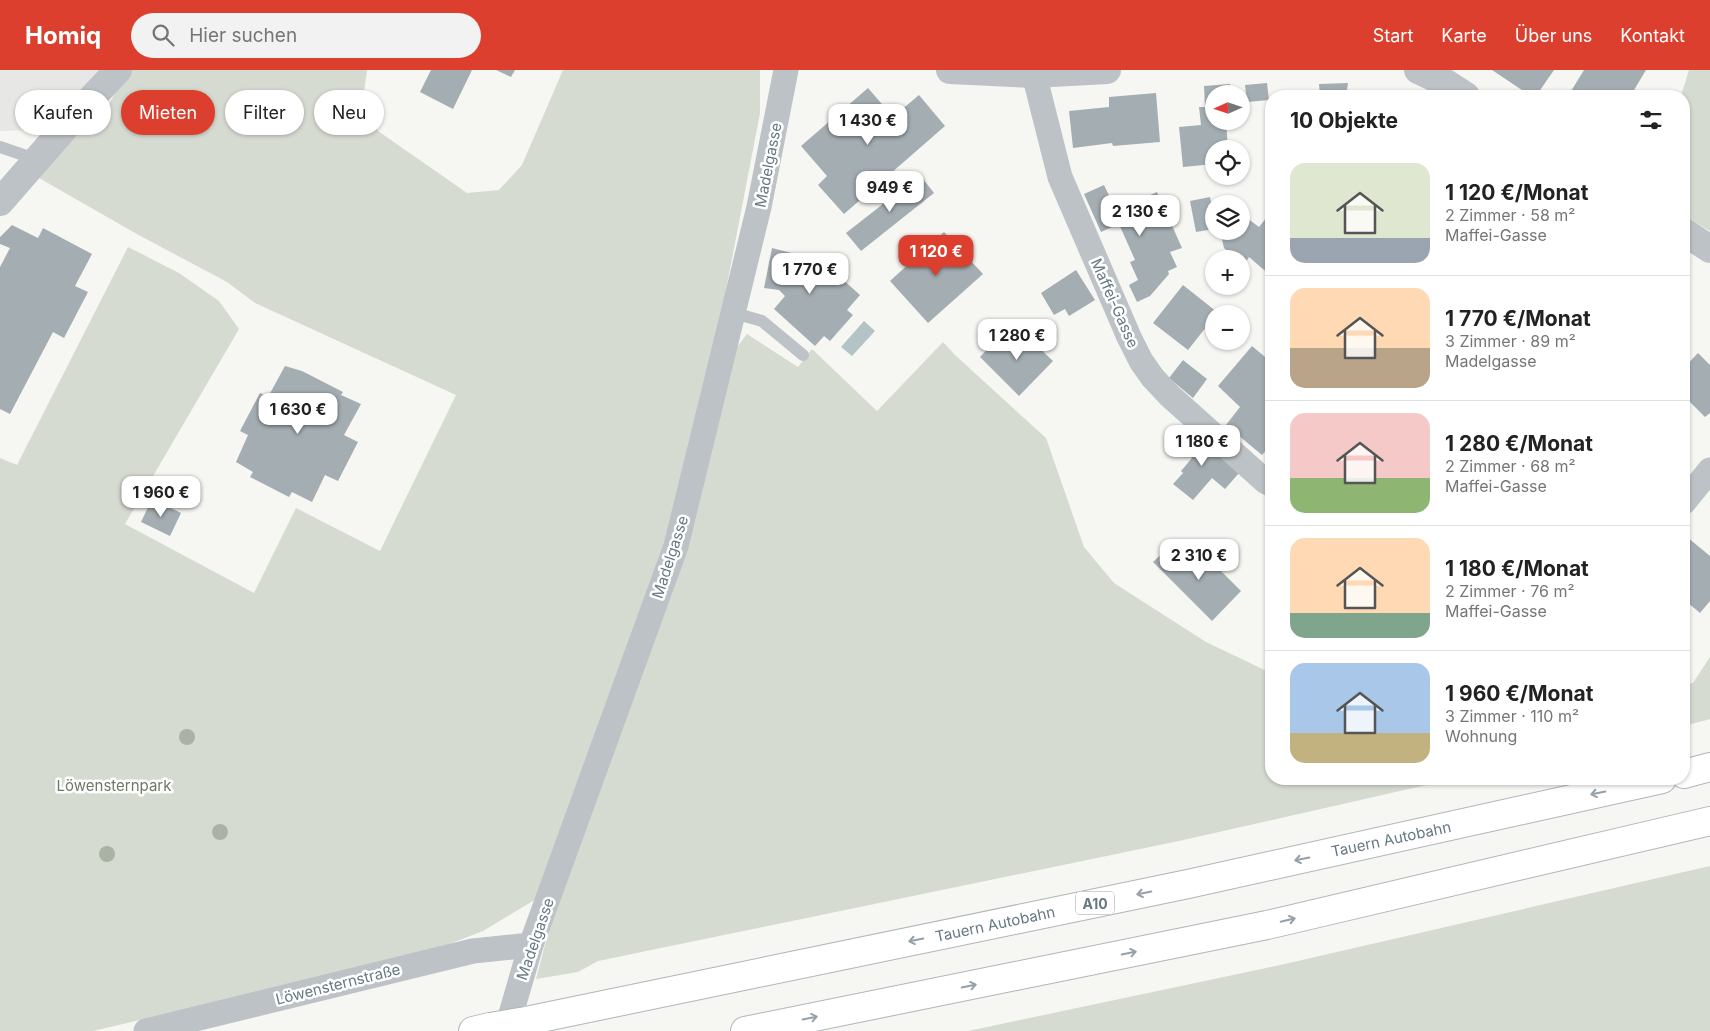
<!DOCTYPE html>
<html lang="de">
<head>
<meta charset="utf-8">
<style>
  :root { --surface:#fff; --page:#f2f2f2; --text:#222; --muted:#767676; --line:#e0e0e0; --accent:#dc3f2d }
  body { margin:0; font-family:Inter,sans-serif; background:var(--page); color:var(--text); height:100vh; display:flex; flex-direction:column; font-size:19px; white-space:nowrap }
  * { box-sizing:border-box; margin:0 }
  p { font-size:16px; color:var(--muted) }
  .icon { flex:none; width:28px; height:28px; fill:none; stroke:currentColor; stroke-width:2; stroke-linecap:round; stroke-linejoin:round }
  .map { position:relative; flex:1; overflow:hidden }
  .drawer { position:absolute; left:1265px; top:20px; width:425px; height:695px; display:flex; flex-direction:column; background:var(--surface); border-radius:20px; box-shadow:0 1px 4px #0004 }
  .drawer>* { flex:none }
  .guide { position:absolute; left:15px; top:20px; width:475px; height:45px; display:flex; gap:10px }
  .needle { width:32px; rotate:267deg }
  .fabs { position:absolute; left:1205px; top:15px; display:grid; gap:10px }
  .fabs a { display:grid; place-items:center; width:45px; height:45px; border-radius:50%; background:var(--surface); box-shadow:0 1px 4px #0004; font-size:25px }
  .price { position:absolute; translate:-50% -42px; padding:0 11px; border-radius:10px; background:#fff; color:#222; font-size:16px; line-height:32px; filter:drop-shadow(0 1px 2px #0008) }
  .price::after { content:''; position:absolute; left:50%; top:30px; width:15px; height:11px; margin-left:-8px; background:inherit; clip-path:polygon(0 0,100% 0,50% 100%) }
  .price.selected { background:var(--accent); color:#fff }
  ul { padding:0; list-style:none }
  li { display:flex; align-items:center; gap:15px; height:125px; padding:0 25px }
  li+li { border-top:1px solid var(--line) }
  li span { display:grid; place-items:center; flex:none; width:140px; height:100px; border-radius:15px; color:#555 }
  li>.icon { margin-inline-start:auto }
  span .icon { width:60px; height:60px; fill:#fffc; stroke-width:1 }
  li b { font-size:21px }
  h2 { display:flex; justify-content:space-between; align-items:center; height:60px; padding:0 25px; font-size:21px }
  .tag { padding:0 18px; border-radius:22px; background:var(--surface); box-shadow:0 1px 4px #0004; font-size:18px; line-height:45px }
  .tag.selected { background:var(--accent); color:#fff }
  header { display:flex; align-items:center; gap:30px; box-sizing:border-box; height:70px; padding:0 25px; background:var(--accent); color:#fff }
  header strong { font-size:24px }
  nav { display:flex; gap:28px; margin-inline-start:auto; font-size:18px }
  .search { width:350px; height:45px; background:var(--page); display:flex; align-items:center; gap:12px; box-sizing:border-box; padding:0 18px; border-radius:28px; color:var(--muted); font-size:19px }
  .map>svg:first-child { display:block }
  .built { fill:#e7e7e6 }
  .green { fill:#d6dbd2 }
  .water { fill:#b4c3c5 }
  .building { fill:#a4aeb2 }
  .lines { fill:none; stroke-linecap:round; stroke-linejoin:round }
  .motorway-casing { stroke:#b0b5b8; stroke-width:30 }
  .service { stroke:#bcc2c5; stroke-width:12 }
  .minor { stroke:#bcc2c5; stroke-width:25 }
  .tertiary { stroke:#bcc2c5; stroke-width:28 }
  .motorway { stroke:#fff; stroke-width:28 }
  .motorway-bridge-casing { stroke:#b0b5b8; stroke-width:30; stroke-linecap:butt }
  .motorway-bridge { stroke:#fff; stroke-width:28 }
  .tree { fill:#aab2a5 }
  .oneway { stroke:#94a1a8 }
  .labels { text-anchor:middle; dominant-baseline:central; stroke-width:5; stroke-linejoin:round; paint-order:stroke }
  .shield { fill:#fff; stroke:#94a1a8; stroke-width:1 }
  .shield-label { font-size:14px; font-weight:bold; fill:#667983 }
  .street-label { font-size:15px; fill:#667983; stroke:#fff }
  .park-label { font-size:15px; fill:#6c7a65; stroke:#fff }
</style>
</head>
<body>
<header>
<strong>Homiq</strong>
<div class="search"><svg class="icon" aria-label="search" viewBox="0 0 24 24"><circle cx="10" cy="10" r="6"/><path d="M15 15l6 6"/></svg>Hier suchen</div>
<nav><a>Start</a><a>Karte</a><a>Über uns</a><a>Kontakt</a></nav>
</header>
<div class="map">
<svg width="1710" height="961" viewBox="0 0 1710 961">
  <rect width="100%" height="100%" fill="#f6f6f3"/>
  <path class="built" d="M0,0H98L45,60L0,61Z"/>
  <g class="green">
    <path d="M131,0H367L364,22L378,61L467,123L499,120L522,95L563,0H760V43L716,272L667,470L541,826L483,861L444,876L382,893L93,961H0V388L17,395L128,177L179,203L219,231L239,259L125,454L254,523L296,438L380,481L456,325L255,233L227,212L135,163L39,108L65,66L101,47L126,5Z"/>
    <path d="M1689,0H1710V161L1684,146V26H1681Z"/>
    <path d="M747,264L798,297L812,279L877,341L943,272L955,285L1046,368L1084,477L1114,513L1206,572L1271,603V709H1453L1179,771L598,891L578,902L536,909L545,875L735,280Z"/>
    <path d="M1710,587V649L1684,656V615L1693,613Z"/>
    <path d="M1710,796V961H968L1276,896Z"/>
  </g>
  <path class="water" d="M864,251L875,261L852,286L841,277Z"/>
  <g class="building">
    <path d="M431,0H472L453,39L420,22Z"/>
    <path d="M496,0H515L511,7Z"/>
    <path d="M1492,0H1554L1536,26H1531Z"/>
    <path d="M1584,0H1646L1634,20L1645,26H1568Z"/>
    <path d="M1267,13L1269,30L1247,32L1245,15Z"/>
    <path d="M1348,13L1346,26H1320L1319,14Z"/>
    <path d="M1230,14L1231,24H1214V51H1226L1228,79H1214V94L1183,97L1179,57L1201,55L1199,37H1205L1204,16Z"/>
    <path d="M868,18L893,47L919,25L945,56L844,144L818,115L827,106L801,76Z"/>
    <path d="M1156,23L1160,72L1113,76L1112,73L1073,78L1069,41L1109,37V27Z"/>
    <path d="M920,105L934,123L861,181L846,163Z"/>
    <path d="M1104,115L1116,140L1157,122L1182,178L1170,182L1177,197L1168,201L1169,204L1150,226L1137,232L1129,215L1138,210L1130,192L1135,190L1119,154L1101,162L1084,124Z"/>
    <path d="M1210,127L1214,146V159L1196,162L1190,131Z"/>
    <path d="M1271,142V206L1249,187L1244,195L1241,193V189H1237L1224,178L1220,161H1241V146L1243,145L1259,157Z"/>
    <path d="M12,155L38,168L43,158L92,184L75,216L88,222L64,268L53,262L10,344L0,339V197L10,178L0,174V167Z"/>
    <path d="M944,162L983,204L928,253L890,211Z"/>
    <path d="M772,178L799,185L811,196L819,188L860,225L847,240L853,245L830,271L824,266L815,276L774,239L785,226L779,220L764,218Z"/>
    <path d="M1076,200L1095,230L1069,246L1065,239L1054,245L1041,223Z"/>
    <path d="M1183,215L1217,242L1214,244V247L1188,280L1153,253Z"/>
    <path d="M1018,258L1053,291L1019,326L980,287L1001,265L1006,270Z"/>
    <path d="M1252,276L1271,292V375L1262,385L1226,355L1240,337L1218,316Z"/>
    <path d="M1698,283L1710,295V343L1705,347L1684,326V298Z"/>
    <path d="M1183,290L1207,309L1193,328L1169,308Z"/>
    <path d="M285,296L302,301L343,322L341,325L361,334L344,365L358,372L338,411L325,405L312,432L292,422L289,427L250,407L253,402L236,392L248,365L240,361L260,323L268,327Z"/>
    <path d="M1187,359L1239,403L1225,419L1212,408L1193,430L1173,414L1183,403L1181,401L1192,388L1175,373Z"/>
    <path d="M152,429L181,443L170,466L141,452Z"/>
    <path d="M1687,467L1710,486V531L1700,543L1687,532L1684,536V470Z"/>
    <path d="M1170,476L1187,494L1201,481L1241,521L1212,551L1153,492Z"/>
  </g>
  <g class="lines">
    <defs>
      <g id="motorway">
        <path d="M1684,704L1710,697"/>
        <path d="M526,951L1188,814L1662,709"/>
        <path d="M473,961L490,957"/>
        <path d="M745,961L1267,855L1710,751"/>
      </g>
    </defs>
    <use href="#motorway" class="motorway-casing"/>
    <g class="service">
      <path d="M0,77L38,90"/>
      <path d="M734,243L762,251L803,285"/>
    </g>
    <g class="minor">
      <path d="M1034,4L1060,107L1129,267L1141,291L1153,308L1170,326L1266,412L1271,414"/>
      <path d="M1684,432L1710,400"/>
      <path d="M146,961L473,881L531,875"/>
      <path d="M506,961L531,875L676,476L759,137L786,0"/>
    </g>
    <g class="tertiary">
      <path d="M950,0L1034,4L1107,0"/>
      <path d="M1418,0L1446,13L1466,26"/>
      <path d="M0,132L75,46L118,0"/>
      <path d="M1684,162L1710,179"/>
    </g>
    <use href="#motorway" class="motorway"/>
    <defs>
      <path id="motorway-bridge" d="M490,957L526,951"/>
    </defs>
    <use href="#motorway-bridge" class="motorway-bridge-casing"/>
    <use href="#motorway-bridge" class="motorway-bridge"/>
  </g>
  <g class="tree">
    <circle cx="187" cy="667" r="8"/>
    <circle cx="220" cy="762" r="8"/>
    <circle cx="107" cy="784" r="8"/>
  </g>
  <defs><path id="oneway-shaft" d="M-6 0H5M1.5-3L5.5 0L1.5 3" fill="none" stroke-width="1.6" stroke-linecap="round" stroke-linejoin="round" transform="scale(1.25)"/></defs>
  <g class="oneway">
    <use href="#oneway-shaft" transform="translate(1598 723) rotate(168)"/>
    <use href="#oneway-shaft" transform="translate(1302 789) rotate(168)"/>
    <use href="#oneway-shaft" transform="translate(1144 823) rotate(168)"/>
    <use href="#oneway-shaft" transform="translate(1288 850) rotate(-13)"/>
    <use href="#oneway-shaft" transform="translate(916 870) rotate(168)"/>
    <use href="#oneway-shaft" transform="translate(1129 883) rotate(-11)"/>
    <use href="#oneway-shaft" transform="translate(969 916) rotate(-11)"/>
    <use href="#oneway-shaft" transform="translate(810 948) rotate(-11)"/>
  </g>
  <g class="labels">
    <rect class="shield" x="1076" y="821.5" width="38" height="23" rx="4"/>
    <g class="shield-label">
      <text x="1095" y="833">A10</text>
    </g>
    <g class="street-label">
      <text transform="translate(768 95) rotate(-79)">Madelgasse</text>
      <text transform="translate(1115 233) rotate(66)">Maffei-Gasse</text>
      <text transform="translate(670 487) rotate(-72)">Madelgasse</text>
      <text transform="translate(1391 769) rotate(-12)">Tauern Autobahn</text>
      <text transform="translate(995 854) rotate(-12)">Tauern Autobahn</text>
      <text transform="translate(535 869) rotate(-71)">Madelgasse</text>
      <text transform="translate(338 914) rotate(-14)">Löwensternstraße</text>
    </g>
    <g class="park-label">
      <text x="114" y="715">Löwensternpark</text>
    </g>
  </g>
</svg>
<div class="fabs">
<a><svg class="needle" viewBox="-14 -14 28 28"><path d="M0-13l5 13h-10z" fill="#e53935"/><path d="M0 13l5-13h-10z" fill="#767676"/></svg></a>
<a><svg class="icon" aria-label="locate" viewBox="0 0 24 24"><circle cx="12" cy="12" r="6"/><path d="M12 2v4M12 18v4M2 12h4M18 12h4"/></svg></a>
<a><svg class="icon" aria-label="layers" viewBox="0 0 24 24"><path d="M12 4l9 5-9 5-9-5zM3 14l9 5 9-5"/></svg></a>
<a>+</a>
<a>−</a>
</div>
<b class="price" style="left:868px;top:76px">1 430 €</b>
<b class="price" style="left:890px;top:143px">949 €</b>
<b class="price" style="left:1140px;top:167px">2 130 €</b>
<b class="price selected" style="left:936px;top:207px">1 120 €</b>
<b class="price" style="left:810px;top:225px">1 770 €</b>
<b class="price" style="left:1017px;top:291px">1 280 €</b>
<b class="price" style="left:298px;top:365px">1 630 €</b>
<b class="price" style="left:1202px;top:397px">1 180 €</b>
<b class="price" style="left:161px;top:448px">1 960 €</b>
<b class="price" style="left:1199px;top:511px">2 310 €</b>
<div class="guide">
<a class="tag">Kaufen</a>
<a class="tag selected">Mieten</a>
<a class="tag">Filter</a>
<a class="tag">Neu</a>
</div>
<section class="drawer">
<h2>10 Objekte<svg class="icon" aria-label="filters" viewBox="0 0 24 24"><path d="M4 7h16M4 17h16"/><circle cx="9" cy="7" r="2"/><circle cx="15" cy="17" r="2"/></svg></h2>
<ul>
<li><span style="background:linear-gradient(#dfe7d0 75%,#9aa5b1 0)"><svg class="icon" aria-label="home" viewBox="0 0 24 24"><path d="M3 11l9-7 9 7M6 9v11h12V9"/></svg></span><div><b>1 120 €/Monat</b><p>2 Zimmer · 58 m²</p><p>Maffei-Gasse</p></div></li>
<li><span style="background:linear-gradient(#ffd9b3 60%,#b9a48a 0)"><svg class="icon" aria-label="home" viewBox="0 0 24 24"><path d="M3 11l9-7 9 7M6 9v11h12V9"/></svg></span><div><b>1 770 €/Monat</b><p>3 Zimmer · 89 m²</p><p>Madelgasse</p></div></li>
<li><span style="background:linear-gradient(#f6c9c9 65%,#8fb573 0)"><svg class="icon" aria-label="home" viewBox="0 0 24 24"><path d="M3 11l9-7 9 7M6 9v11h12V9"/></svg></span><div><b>1 280 €/Monat</b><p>2 Zimmer · 68 m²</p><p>Maffei-Gasse</p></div></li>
<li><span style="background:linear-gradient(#ffd9b3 75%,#7fa58c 0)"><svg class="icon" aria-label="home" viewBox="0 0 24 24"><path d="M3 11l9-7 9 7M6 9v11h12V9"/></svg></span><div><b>1 180 €/Monat</b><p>2 Zimmer · 76 m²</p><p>Maffei-Gasse</p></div></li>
<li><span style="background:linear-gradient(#a9c7e8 70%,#c2b280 0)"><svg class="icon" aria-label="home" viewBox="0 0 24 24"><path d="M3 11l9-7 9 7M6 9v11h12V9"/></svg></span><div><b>1 960 €/Monat</b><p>3 Zimmer · 110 m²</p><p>Wohnung</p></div></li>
</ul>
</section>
</div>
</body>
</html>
